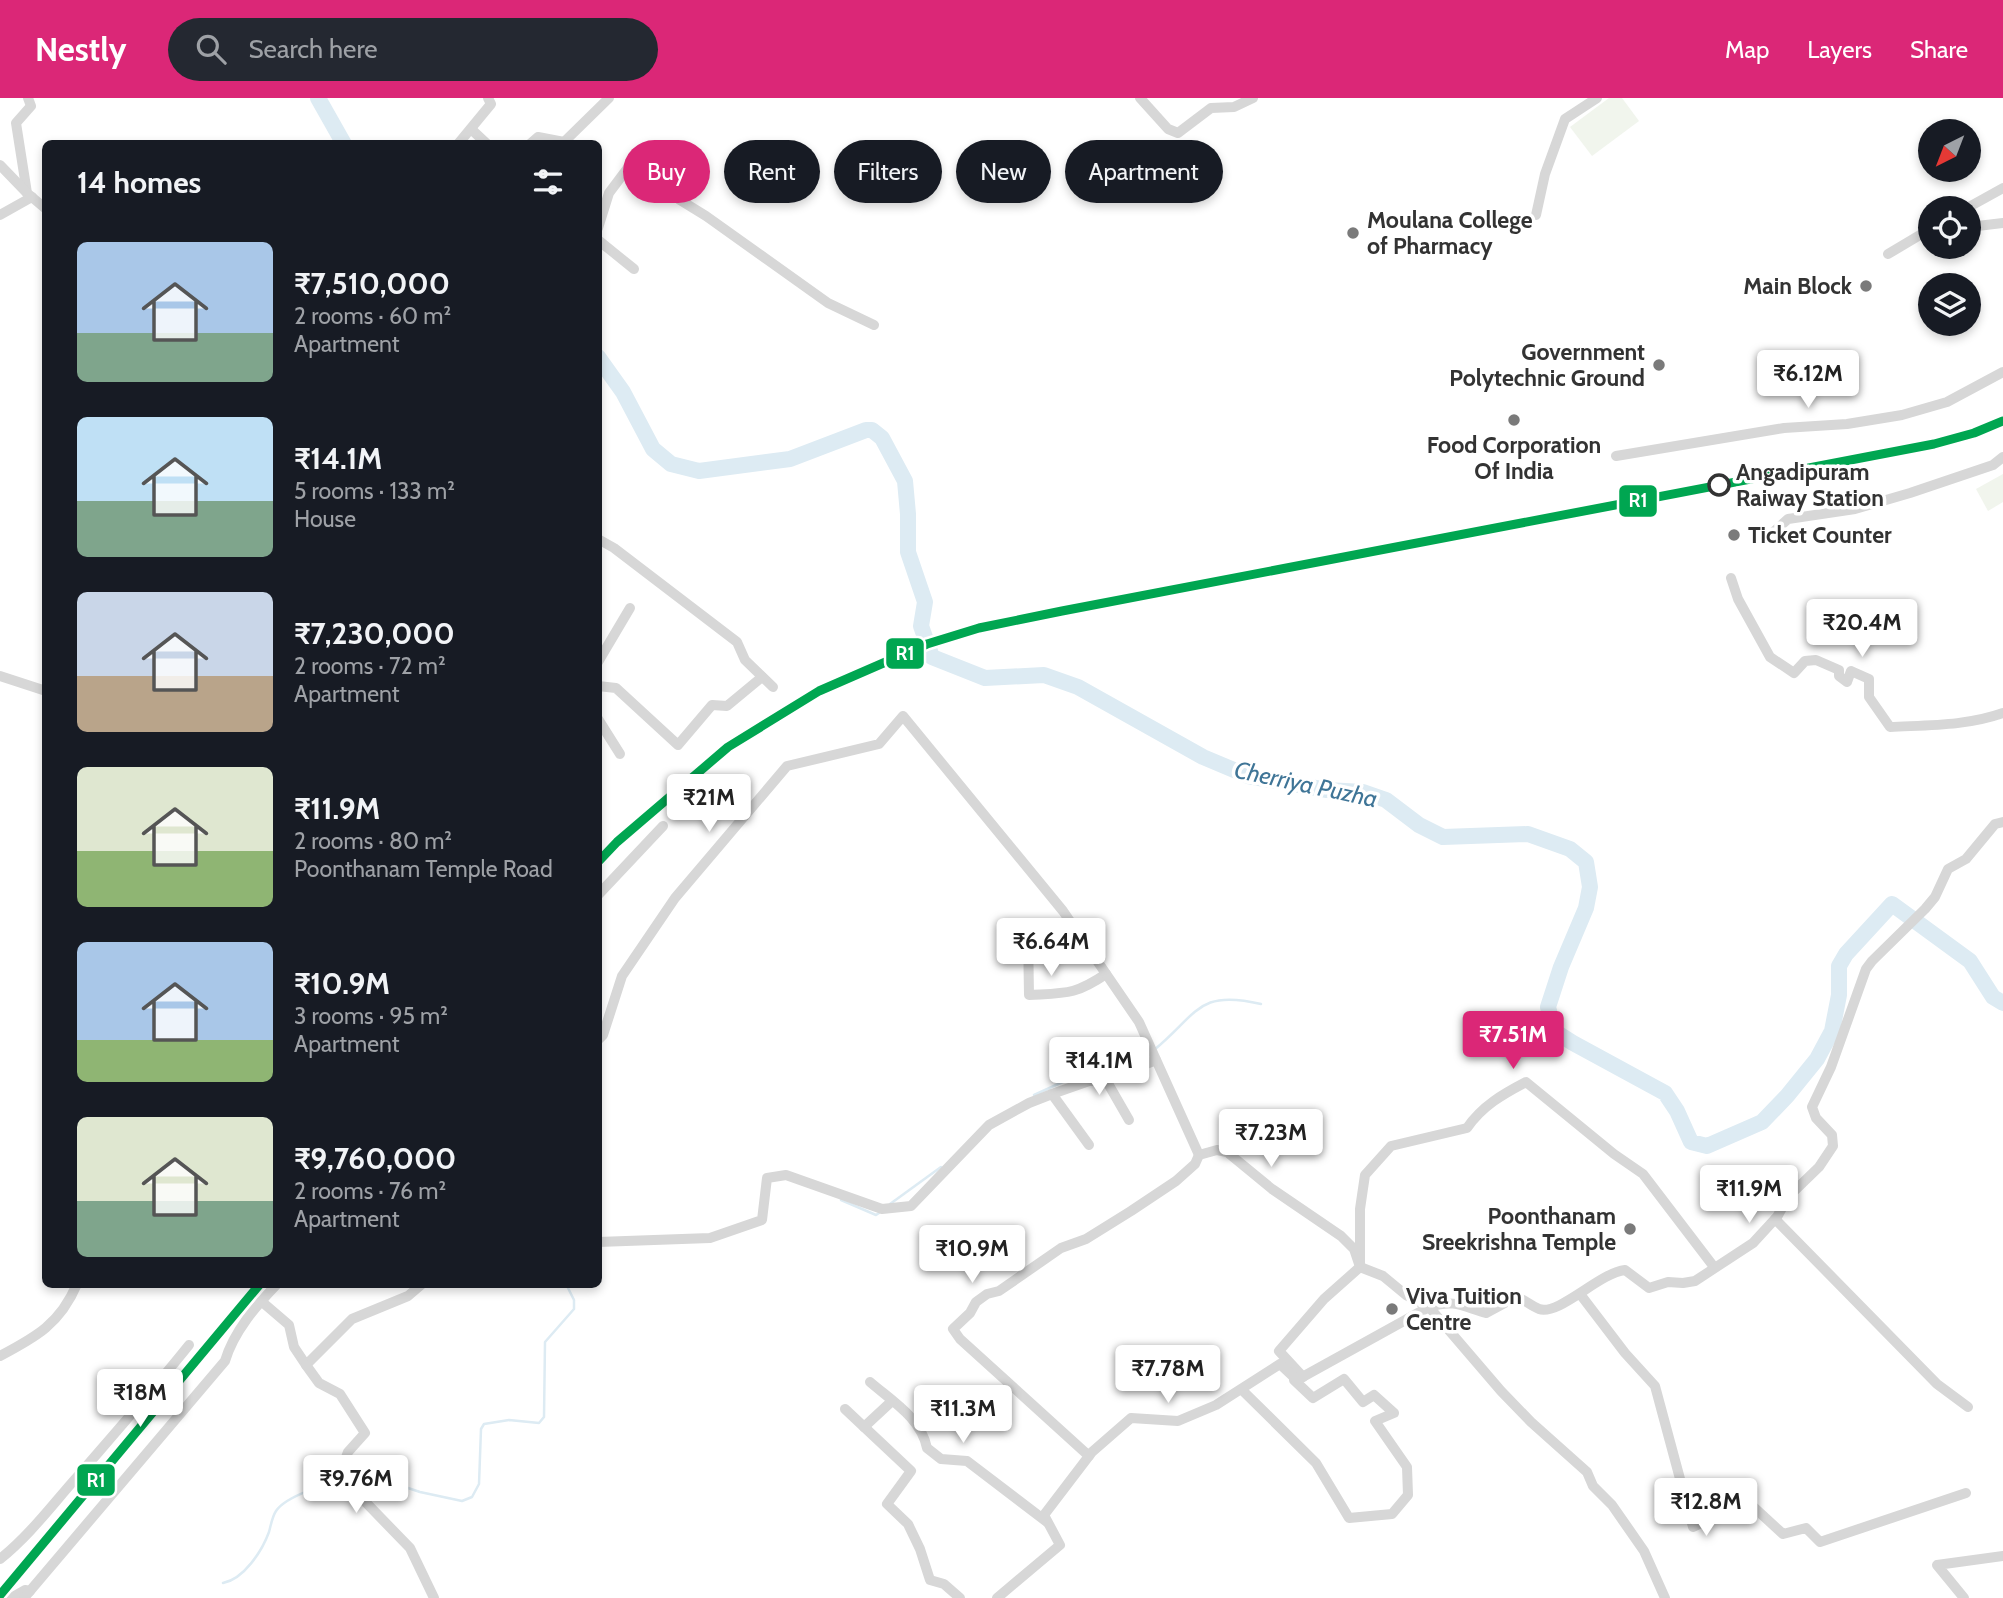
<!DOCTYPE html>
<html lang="en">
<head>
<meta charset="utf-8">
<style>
  :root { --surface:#171b24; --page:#242831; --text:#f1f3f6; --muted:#9ea1a6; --accent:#db2777 }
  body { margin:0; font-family:Cabin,sans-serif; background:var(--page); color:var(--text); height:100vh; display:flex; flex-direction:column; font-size:26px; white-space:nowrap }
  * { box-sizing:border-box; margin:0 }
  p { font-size:23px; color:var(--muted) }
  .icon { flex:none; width:38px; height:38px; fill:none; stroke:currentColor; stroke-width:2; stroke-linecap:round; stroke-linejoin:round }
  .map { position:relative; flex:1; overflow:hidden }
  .drawer { position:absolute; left:42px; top:42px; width:560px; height:1148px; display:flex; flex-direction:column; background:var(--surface); border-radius:10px; box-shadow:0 4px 10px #0003 }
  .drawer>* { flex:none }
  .guide { position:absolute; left:623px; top:42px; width:665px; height:63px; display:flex; gap:14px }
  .needle { width:46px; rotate:222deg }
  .buttons { position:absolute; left:1918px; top:21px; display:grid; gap:14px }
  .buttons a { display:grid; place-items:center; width:63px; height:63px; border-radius:50%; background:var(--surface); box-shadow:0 4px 10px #0003; font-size:35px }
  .price { position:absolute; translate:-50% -60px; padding:0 16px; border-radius:7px; background:#fff; color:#222; font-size:23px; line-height:46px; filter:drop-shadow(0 2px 4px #0008) }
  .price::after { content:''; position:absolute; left:50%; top:42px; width:21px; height:16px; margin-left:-10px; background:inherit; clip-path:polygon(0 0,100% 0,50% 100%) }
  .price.active { background:var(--accent); color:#fff }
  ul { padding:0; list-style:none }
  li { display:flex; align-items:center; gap:21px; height:175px; padding:0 35px }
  li span { display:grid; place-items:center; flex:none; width:196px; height:140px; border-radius:10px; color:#555 }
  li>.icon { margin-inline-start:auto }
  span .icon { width:84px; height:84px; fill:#fffc; stroke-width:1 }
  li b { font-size:30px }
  h2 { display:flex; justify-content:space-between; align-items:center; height:84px; padding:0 35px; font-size:30px }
  .tag { padding:0 24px; border-radius:32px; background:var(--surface); box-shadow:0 4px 10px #0003; font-size:24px; line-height:63px }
  .tag.active { background:var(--accent); color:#fff }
  header { display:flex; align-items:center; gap:42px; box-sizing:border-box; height:98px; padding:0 35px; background:var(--accent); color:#fff }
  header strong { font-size:33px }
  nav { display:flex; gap:38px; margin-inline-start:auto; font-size:24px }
  .search { width:490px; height:63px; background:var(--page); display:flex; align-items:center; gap:18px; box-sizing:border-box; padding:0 24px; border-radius:38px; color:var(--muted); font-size:26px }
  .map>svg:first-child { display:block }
  .park { fill:#f1f5ed }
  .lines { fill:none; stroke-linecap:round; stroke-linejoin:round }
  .stream { stroke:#ddebf3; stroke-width:2.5 }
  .river { stroke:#ddebf3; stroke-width:16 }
  .street { stroke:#d7d7d7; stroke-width:10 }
  .rail-1-casing { stroke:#fff; stroke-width:14 }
  .rail-1 { stroke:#00a651; stroke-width:9 }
  .poi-dot { fill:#7a7a7a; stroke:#fff; stroke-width:2.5 }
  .stop-dot { fill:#fff; stroke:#333; stroke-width:3.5 }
  .labels { text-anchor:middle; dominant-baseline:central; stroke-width:7; stroke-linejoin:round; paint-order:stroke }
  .poi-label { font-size:23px; font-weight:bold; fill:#333; stroke:#fff; text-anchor:start }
  .stop-label { font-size:23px; font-weight:bold; fill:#333; stroke:#fff; text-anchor:start }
  .water-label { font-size:24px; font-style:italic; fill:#3f7597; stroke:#fff }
  .line-badge { stroke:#fff; stroke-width:2.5 }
  .badge-label { font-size:19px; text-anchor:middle; font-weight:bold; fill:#fff }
</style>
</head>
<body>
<header>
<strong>Nestly</strong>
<div class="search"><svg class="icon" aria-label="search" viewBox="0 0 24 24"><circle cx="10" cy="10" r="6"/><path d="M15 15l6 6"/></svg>Search here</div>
<nav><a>Map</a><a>Layers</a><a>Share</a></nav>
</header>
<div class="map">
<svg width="2003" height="1500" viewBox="0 0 2003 1500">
  <rect width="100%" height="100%" fill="#fff"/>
  <g class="park">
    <path d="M1609,0H1622L1639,23L1592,58L1570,29Z"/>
    <path d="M2003,376V404L1988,413L1976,391Z"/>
  </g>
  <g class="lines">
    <g class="stream">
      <path d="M1154,952C1198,916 1197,891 1261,906"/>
      <path d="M1034,997L1067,982L1123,967L1149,956"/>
      <path d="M841,1102L876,1117L879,1115"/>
      <path d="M890,1106L941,1069"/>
      <path d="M351,1382L370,1381L390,1384L420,1394L462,1403L472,1399L479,1386L481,1331L484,1326L509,1322L539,1325L544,1319L545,1244L574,1211V1202L566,1186"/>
      <path d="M223,1485C244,1481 262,1453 269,1434C271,1427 272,1419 276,1413C286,1398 327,1385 345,1383"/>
    </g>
    <g class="river">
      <path d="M318,0L344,46"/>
      <path d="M598,259L623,294L653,351L671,366L699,373L790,361L866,332H872L882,340L905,383L908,416V454L925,504L921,528L932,559L985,580L1044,577L1078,589L1203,659L1248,678L1327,692L1363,694L1386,702L1419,727L1443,739L1528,736L1570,751L1586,764L1590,789L1586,810L1561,869L1548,909L1554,933L1573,945L1665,995L1677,1013L1691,1044L1707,1048L1762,1024L1787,998L1817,961L1832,933L1839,897V868L1846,856L1892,806L1970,863L1993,899L2003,905"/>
    </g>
    <g class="street">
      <path d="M28,0L31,8L16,25L27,95L46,111"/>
      <path d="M1140,0L1168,31L1178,35L1211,10L1234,9L1253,0"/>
      <path d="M471,31L487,46"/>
      <path d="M458,46L491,6L488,0"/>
      <path d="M530,46L538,39L564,44L609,0"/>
      <path d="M0,67L27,95"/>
      <path d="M1967,110L2003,90"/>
      <path d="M0,117L32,99"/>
      <path d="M1536,117L1545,76L1565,21L1597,0"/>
      <path d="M1969,129L2003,125"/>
      <path d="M598,130L609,95L630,67L649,78L680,102L706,118L828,205L874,227"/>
      <path d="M598,142L634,171"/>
      <path d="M1888,156L1930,131"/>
      <path d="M1616,358L1784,330L1847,326L1902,317L1947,304L2003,274"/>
      <path d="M1756,439L1769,438L1788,421L1855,411L1910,395L1993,367L2003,359"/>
      <path d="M598,441L614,450L737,544L745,562L773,589"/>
      <path d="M1731,480L1738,501L1770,559L1794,575L1805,563L1816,562L1839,572V578L1847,584L1851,573L1869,581V599L1890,629C1928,627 1967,628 2003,615"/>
      <path d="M598,564L630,510"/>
      <path d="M0,578L46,593"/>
      <path d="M598,588L616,590L678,647L712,607L727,608L762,579"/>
      <path d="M598,621L620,656"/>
      <path d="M598,797L663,728"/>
      <path d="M1028,837L1029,897C1066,895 1075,897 1106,876"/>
      <path d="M598,942L603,937L622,878L675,800L787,668L879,646L903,618L1063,813L1139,924L1199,1057L1217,1052L1227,1054L1272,1091L1341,1138L1354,1151L1360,1169L1383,1178L1406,1197L1429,1209L1501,1293L1531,1324L1587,1374L1593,1388L1612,1407L1644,1453L1665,1500"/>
      <path d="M1106,982L1129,1022"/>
      <path d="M1052,996L1089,1047"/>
      <path d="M1775,1121L1937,1286L1968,1309"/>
      <path d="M598,1144L710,1140L762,1122L767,1080L786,1077L882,1111L911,1108L989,1027L1029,1005L1052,996L1089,983L1106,982L1156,962"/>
      <path d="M1580,1196L1625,1255L1655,1288L1693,1429L1747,1403L1783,1436L1806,1430L1820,1444L1966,1395"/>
      <path d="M261,1203L289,1227L294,1249L306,1267L352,1221L408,1198L422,1186"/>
      <path d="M0,1258C36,1239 60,1226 77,1186"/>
      <path d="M306,1267L319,1285L340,1296L365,1335L348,1354L343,1368L347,1385L410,1450L434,1500"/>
      <path d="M1303,1279L1279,1253L1324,1201L1360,1169V1111L1365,1077L1391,1048L1467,1030C1482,1008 1503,996 1526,984L1614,1056L1643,1076L1714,1169"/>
      <path d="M870,1284C892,1303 921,1320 927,1350L941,1361L967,1363L1047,1424"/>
      <path d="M1242,1292L1316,1365L1349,1420L1392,1416L1408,1397L1407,1369L1375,1323L1394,1315L1374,1297L1363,1304L1344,1281L1313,1300L1294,1282"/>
      <path d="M845,1311L911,1373L887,1406L908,1426L920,1451L930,1482L944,1486L960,1500"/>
      <path d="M864,1329L892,1303"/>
      <path d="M1089,1358L960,1241L953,1231L970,1215L976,1204L987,1196L999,1193L1061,1150L1086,1141L1131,1113L1176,1083L1195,1066L1199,1057"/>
      <path d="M0,1461C30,1437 52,1407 77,1379C115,1335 153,1292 189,1247"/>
      <path d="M11,1500L25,1492L30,1493"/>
      <path d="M24,1500L225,1263C234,1233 256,1208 277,1186"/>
      <path d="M997,1500L1060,1447L1044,1417L1092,1354L1131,1320L1178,1323L1216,1307L1280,1266L1297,1282L1429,1209C1455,1201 1462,1208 1486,1215L1510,1202L1519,1200C1526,1203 1532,1208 1539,1211C1559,1218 1599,1175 1625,1172L1649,1190L1668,1184L1683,1185L1695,1183L1753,1145L1777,1119L1788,1099L1819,1069L1833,1048L1832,1037L1816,1020L1812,1009L1831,969L1866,871L1872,863L1925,811L1935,799L1948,771L1966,761L1995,726L2003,724"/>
      <path d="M1964,1500L1937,1467L2003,1458"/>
    </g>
    <defs>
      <g id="rail-1">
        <path d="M598,764L617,744L728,649L819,593L927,546L979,530L1062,513L1934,346L1974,335L2003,323"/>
        <path d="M0,1497L260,1186"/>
      </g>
    </defs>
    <use href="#rail-1" class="rail-1-casing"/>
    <use href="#rail-1" class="rail-1"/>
  </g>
  <g class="poi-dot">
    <circle cx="1353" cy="135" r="7"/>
    <circle cx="1866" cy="188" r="7"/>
    <circle cx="1659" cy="267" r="7"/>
    <circle cx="1514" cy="322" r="7"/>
    <circle cx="1734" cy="437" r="7"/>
    <circle cx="1630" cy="1131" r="7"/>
    <circle cx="1392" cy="1211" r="7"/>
  </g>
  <circle class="stop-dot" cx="1719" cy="387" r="10"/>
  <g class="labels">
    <g class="poi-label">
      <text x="1367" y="122">Moulana College<tspan x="1367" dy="26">of Pharmacy</tspan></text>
      <text x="1852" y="188" text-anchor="end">Main Block</text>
      <text x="1645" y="254" text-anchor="end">Government<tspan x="1645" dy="26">Polytechnic Ground</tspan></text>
      <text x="1514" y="347" text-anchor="middle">Food Corporation<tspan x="1514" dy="26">Of India</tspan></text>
      <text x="1748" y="437">Ticket Counter</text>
      <text x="1616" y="1118" text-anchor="end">Poonthanam<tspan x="1616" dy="26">Sreekrishna Temple</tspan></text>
      <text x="1406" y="1198">Viva Tuition<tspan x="1406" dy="26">Centre</tspan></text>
    </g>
    <g class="stop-label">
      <text x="1736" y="374">Angadipuram<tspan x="1736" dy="26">Raiway Station</tspan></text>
    </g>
    <g class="water-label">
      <text transform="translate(1306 686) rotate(12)">Cherriya Puzha</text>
    </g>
  </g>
  <g class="line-badge">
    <rect x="1618" y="386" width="40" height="34" rx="7" fill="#00a651"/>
    <rect x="885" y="539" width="40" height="33" rx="7" fill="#00a651"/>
    <rect x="76" y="1365" width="40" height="34" rx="7" fill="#00a651"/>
  </g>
  <g class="badge-label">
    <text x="1638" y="409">R1</text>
    <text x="905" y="562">R1</text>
    <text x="96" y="1389">R1</text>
  </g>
</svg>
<div class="buttons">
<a><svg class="needle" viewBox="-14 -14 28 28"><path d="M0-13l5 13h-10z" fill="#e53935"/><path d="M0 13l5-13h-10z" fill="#9ea1a6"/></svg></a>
<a><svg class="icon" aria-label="locate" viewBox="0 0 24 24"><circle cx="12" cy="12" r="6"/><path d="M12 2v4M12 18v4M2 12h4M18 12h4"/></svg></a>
<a><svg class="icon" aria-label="layers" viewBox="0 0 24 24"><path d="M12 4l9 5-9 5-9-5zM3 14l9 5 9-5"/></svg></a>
</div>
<b class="price" style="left:1808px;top:312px">₹6.12M</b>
<b class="price" style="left:1862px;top:561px">₹20.4M</b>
<b class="price" style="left:709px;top:736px">₹21M</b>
<b class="price" style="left:1051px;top:880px">₹6.64M</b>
<b class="price active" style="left:1513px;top:973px">₹7.51M</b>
<b class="price" style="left:1099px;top:999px">₹14.1M</b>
<b class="price" style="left:1271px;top:1071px">₹7.23M</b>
<b class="price" style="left:1749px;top:1127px">₹11.9M</b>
<b class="price" style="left:972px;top:1187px">₹10.9M</b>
<b class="price" style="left:1168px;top:1307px">₹7.78M</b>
<b class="price" style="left:140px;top:1331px">₹18M</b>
<b class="price" style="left:963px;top:1347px">₹11.3M</b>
<b class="price" style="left:356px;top:1417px">₹9.76M</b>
<b class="price" style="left:1706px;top:1440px">₹12.8M</b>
<div class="guide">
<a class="tag active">Buy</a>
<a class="tag">Rent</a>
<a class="tag">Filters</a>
<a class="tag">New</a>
<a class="tag">Apartment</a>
</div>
<section class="drawer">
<h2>14 homes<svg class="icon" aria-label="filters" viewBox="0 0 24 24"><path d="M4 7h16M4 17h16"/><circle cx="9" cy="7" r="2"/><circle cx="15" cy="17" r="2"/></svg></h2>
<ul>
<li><span style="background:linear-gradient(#a9c7e8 65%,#7fa58c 0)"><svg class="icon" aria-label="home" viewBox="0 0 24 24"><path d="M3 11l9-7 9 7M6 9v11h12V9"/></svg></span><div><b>₹7,510,000</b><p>2 rooms · 60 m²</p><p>Apartment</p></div></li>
<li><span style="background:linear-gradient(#bfe0f5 60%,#7fa58c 0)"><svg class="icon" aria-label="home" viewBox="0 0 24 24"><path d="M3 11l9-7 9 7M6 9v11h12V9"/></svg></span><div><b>₹14.1M</b><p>5 rooms · 133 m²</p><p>House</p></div></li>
<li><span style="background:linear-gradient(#c9d6e8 60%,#b9a48a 0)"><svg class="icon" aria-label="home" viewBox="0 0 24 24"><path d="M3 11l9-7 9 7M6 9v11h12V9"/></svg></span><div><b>₹7,230,000</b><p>2 rooms · 72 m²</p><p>Apartment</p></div></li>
<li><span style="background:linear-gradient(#dfe7d0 60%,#8fb573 0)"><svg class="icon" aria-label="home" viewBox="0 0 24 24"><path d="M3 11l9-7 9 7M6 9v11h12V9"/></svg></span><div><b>₹11.9M</b><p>2 rooms · 80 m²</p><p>Poonthanam Temple Road</p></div></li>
<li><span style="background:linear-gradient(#a9c7e8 70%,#8fb573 0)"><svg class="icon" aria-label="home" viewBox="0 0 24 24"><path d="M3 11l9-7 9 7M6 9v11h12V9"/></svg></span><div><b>₹10.9M</b><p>3 rooms · 95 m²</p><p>Apartment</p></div></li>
<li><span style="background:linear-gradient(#dfe7d0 60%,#7fa58c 0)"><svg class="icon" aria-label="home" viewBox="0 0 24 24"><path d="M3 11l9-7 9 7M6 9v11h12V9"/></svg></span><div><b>₹9,760,000</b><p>2 rooms · 76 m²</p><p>Apartment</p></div></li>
</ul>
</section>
</div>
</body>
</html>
